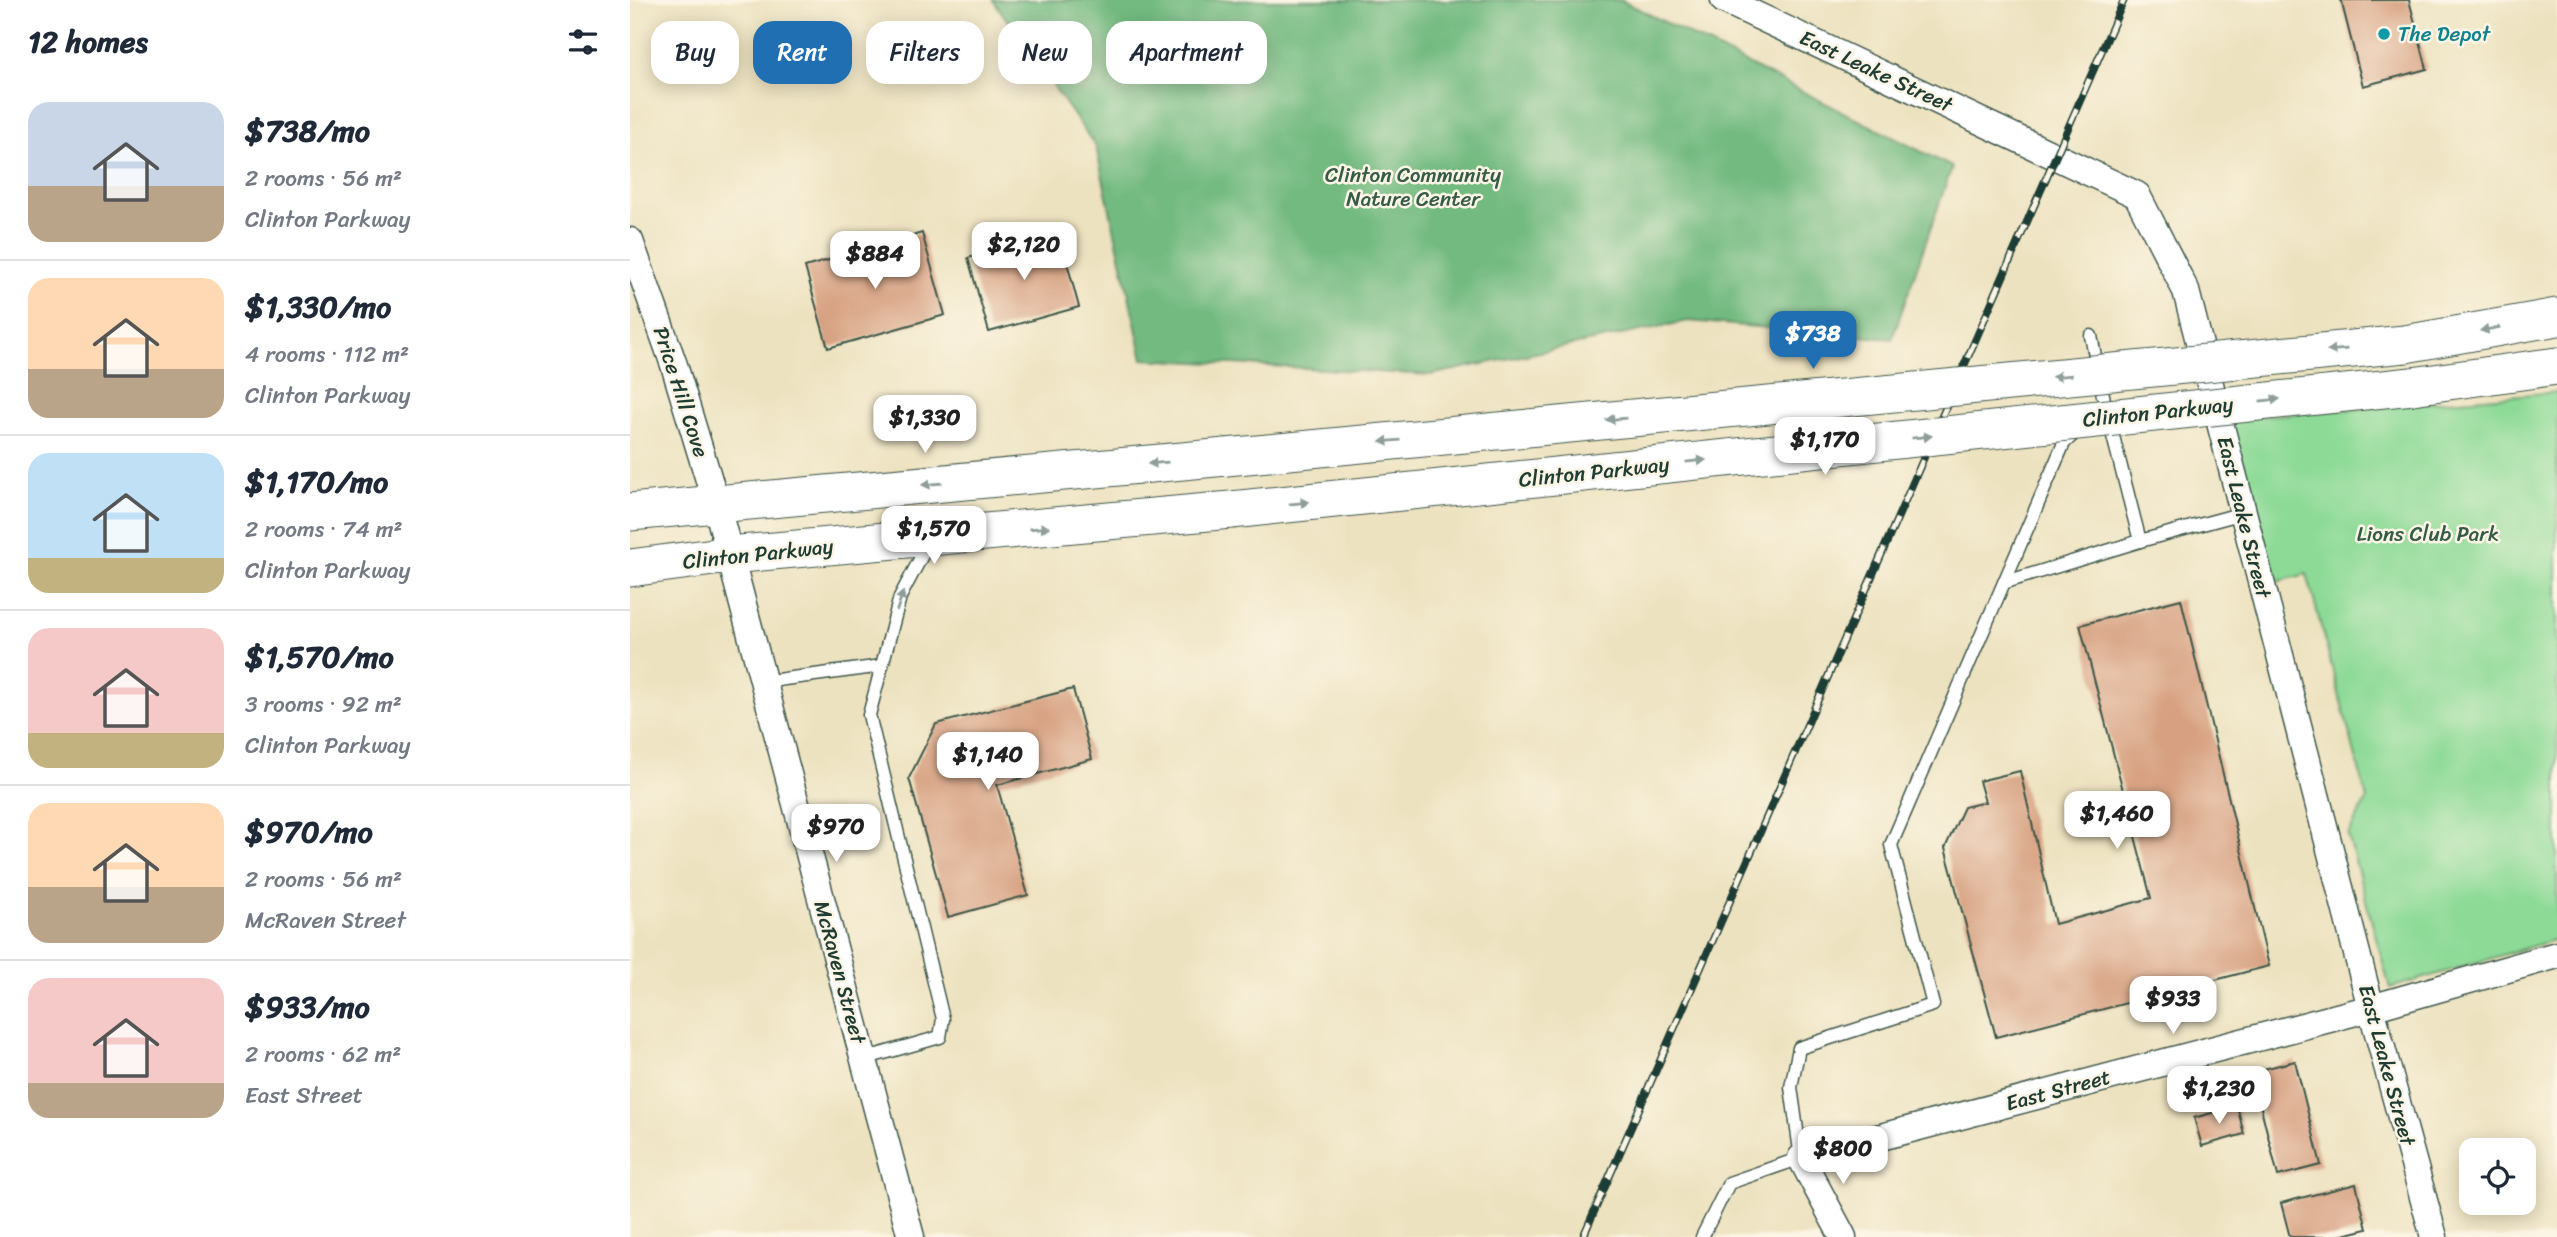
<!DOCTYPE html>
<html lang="en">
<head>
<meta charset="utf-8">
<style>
  :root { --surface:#fff; --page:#f6f6f7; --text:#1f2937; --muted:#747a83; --line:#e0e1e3; --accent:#1f6fb2 }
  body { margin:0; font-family:Sriracha,sans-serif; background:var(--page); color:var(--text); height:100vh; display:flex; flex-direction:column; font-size:26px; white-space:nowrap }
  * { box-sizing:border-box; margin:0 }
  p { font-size:23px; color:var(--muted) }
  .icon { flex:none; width:38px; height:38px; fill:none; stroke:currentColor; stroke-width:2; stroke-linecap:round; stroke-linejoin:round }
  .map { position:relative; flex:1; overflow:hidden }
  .panel { display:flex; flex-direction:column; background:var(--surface); width:630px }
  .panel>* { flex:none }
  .top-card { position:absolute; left:21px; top:21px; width:665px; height:63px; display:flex; gap:14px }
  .tools { position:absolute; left:1829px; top:1138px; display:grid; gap:14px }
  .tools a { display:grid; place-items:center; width:77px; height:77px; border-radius:14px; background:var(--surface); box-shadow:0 4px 18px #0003; font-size:35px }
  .price { position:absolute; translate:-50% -60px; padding:0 16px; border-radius:14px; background:#fff; color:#222; font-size:23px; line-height:46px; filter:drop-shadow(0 2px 4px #0008) }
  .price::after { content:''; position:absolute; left:50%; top:42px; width:21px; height:16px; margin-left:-10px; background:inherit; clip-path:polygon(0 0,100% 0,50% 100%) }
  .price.selected { background:var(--accent); color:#fff }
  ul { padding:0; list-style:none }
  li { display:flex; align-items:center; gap:21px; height:175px; padding:0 28px }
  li+li { border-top:2px solid var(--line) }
  li span { display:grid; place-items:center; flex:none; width:196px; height:140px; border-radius:21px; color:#555 }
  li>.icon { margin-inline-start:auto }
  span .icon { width:84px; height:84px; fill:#fffc; stroke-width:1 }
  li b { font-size:30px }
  h2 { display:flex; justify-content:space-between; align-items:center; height:84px; padding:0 28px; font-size:30px }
  .chip { padding:0 24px; border-radius:21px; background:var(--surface); box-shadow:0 4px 18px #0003; font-size:24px; line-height:63px }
  .chip.selected { background:var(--accent); color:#fff }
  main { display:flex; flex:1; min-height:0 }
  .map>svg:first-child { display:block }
  .green { fill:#8dda97; stroke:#568c66; stroke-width:2 }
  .forest { fill:#72ba80; stroke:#487c5a; stroke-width:2 }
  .building { fill:#d7a081 }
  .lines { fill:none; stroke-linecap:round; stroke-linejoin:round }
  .service-casing { stroke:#3e5649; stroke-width:15 }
  .minor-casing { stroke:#3e5649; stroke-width:29 }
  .secondary-casing { stroke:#3e5649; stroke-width:39 }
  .service { stroke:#fff; stroke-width:12 }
  .minor { stroke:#fff; stroke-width:26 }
  .secondary { stroke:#fff; stroke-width:37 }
  .rail-casing { stroke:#1f3d34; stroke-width:8 }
  .rail { stroke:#fcf5e5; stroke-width:5; stroke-dasharray:16; stroke-linecap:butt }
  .secondary-bridge-casing { stroke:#3e5649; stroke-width:39; stroke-linecap:butt }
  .secondary-bridge { stroke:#fff; stroke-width:37 }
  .oneway { fill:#8f9e9a }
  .culture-dot { fill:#0f9aa8; stroke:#fcf5e5; stroke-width:2.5 }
  .labels { text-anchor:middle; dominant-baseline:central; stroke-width:5; stroke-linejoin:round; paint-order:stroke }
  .culture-label { font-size:21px; fill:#0d838f; stroke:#fcf5e5; text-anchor:start }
  .street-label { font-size:21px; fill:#1f3d34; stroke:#fcf5e5 }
  .park-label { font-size:21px; fill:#355c48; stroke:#fcf5e5 }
</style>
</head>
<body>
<main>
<section class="panel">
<h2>12 homes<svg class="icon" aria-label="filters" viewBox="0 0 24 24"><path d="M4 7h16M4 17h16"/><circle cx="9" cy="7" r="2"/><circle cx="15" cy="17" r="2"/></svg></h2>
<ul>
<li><span style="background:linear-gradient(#c9d6e8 60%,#b9a48a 0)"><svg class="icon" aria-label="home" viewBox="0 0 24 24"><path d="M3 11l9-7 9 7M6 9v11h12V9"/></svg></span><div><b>$738/mo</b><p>2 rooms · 56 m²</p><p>Clinton Parkway</p></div></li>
<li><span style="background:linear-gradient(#ffd9b3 65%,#b9a48a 0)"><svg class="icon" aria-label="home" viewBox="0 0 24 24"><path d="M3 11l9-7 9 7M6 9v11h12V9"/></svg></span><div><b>$1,330/mo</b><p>4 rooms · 112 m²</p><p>Clinton Parkway</p></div></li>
<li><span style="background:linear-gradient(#bfe0f5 75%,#c2b280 0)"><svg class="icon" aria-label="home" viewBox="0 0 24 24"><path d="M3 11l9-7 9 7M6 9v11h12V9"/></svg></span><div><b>$1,170/mo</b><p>2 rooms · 74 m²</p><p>Clinton Parkway</p></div></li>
<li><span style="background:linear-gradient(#f6c9c9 75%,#c2b280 0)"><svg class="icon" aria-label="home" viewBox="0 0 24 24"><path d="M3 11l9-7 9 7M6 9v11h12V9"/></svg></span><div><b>$1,570/mo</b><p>3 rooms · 92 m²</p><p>Clinton Parkway</p></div></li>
<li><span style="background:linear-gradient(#ffd9b3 60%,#b9a48a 0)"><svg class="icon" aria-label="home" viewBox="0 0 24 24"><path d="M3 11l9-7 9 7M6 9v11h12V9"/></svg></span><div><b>$970/mo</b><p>2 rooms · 56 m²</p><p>McRaven Street</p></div></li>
<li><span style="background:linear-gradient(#f6c9c9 75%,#b9a48a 0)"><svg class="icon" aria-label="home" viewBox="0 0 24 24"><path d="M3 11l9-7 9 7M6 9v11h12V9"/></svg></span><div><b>$933/mo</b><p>2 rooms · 62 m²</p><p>East Street</p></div></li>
</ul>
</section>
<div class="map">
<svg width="1927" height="1237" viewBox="0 0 1927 1237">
  <rect width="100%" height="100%" fill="#fcf5e5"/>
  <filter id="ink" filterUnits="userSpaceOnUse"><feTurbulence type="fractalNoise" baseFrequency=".0143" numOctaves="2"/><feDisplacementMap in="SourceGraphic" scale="14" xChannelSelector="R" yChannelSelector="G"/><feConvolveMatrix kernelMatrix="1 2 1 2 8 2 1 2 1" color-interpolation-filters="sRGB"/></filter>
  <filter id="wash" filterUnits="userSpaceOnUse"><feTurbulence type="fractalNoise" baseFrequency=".00686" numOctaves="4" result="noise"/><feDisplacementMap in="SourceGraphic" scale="28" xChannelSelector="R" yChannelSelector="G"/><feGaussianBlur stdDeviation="1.57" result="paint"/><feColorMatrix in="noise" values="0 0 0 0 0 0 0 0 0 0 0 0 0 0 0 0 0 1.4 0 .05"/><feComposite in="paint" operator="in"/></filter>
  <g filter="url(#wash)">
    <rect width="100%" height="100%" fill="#ede2c0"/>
    <path class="green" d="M1927,392V939L1760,988L1718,835L1737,799L1677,574L1646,582L1599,419Z"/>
    <path class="forest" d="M363,0H991L1322,167L1262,339L1058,321L800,375L513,359L466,147Z"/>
    <g id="blocks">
      <g class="building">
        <path d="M1711,0H1779L1797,69L1733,86Z"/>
        <path d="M292,233L315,315L198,348L175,267Z"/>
        <path d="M429,233L449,307L359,332L338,258Z"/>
        <path d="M1551,599L1639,966L1366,1037L1315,848L1334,807L1355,802L1349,781L1390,771L1425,924L1521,898L1450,625Z"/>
        <path d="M443,689L462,759L367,785L398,895L318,917L279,778L306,724Z"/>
        <path d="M1665,1061L1691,1165L1648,1176L1622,1072Z"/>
        <path d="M1607,1106L1614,1134L1572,1146L1564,1118Z"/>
        <path d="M1726,1184L1737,1229L1705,1237H1660L1651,1203Z"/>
      </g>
    </g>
  </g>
  <g filter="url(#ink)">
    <use href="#blocks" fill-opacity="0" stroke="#3e5649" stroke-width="2"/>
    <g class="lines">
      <defs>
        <g id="service">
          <path d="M1461,336L1475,405L1510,541"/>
          <path d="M1376,582L1510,541L1613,513"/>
          <path d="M132,682L252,666"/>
          <path d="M233,1059L310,1037L313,1019L239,715L270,597L298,544"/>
          <path d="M1072,1237L1099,1183L1171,1158L1161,1087L1169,1048L1303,1005L1261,845L1434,443L1448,430"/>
        </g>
        <g id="minor">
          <path d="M1094,0L1507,195L1556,291L1741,1008L1804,1237"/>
          <path d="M0,241L44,365L86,503L281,1237"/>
          <path d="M1213,1237L1171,1158L1741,1008L1927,955"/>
        </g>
        <g id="secondary">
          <path d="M1775,344L1927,317"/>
          <path d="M1782,386L1927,366"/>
          <path d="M0,512L596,457"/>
          <path d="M0,568L99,555L601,510"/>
        </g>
      </defs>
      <use href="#service" class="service-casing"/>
      <use href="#minor" class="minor-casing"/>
      <use href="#secondary" class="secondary-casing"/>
      <use href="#service" class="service"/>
      <use href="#minor" class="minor"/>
      <use href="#secondary" class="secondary"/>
      <defs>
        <path id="rail" d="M953,1237L1494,0"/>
      </defs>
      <use href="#rail" class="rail-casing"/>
      <use href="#rail" class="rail"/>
      <defs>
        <g id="secondary-bridge">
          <path d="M596,457L1775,344"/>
          <path d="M601,510L1782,386"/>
        </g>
      </defs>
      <use href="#secondary-bridge" class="secondary-bridge-casing"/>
      <use href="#secondary-bridge" class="secondary-bridge"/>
    </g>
    <defs><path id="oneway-solid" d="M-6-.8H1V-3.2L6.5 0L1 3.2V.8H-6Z" transform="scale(1.75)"/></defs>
    <g class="oneway">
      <use href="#oneway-solid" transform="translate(1860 329) rotate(170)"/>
      <use href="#oneway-solid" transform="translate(1707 350) rotate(175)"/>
      <use href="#oneway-solid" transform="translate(1432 376) rotate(175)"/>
      <use href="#oneway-solid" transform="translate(1640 400) rotate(-6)"/>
      <use href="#oneway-solid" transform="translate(986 419) rotate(175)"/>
      <use href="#oneway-solid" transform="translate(1292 437) rotate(-6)"/>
      <use href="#oneway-solid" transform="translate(760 441) rotate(175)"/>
      <use href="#oneway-solid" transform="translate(1066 461) rotate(-6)"/>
      <use href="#oneway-solid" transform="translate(528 463) rotate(175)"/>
      <use href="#oneway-solid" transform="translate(302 484) rotate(175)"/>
      <use href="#oneway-solid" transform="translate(669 503) rotate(-6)"/>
      <use href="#oneway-solid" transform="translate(409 528) rotate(-5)"/>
      <use href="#oneway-solid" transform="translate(270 601) rotate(-71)"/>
    </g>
  </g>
  <circle class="culture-dot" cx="1754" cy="34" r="7"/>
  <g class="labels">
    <g class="culture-label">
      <text x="1768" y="34">The Depot</text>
    </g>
    <g class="street-label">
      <text transform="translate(1246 71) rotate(25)">East Leake Street</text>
      <text transform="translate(51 392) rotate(72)">Price Hill Cove</text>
      <text transform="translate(1528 412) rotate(-6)">Clinton Parkway</text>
      <text transform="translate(964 472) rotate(-6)">Clinton Parkway</text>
      <text transform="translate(1614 517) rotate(76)">East Leake Street</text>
      <text transform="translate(128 554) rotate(-6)">Clinton Parkway</text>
      <text transform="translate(210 972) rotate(75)">McRaven Street</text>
      <text transform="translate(1757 1065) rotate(75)">East Leake Street</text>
      <text transform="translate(1428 1090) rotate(-15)">East Street</text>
    </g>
    <g class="park-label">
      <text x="783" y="175">Clinton Community<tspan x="783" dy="24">Nature Center</tspan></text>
      <text x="1798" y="534">Lions Club Park</text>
    </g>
  </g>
</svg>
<div class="tools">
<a><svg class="icon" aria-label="locate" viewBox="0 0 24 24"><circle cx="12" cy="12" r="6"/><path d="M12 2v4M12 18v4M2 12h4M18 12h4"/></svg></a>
</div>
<b class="price" style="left:394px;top:282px">$2,120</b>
<b class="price" style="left:245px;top:291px">$884</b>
<b class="price selected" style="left:1183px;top:371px">$738</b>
<b class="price" style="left:295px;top:455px">$1,330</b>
<b class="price" style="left:1195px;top:477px">$1,170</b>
<b class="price" style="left:304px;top:566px">$1,570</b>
<b class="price" style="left:358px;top:792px">$1,140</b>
<b class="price" style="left:1487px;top:851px">$1,460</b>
<b class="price" style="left:206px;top:864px">$970</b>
<b class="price" style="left:1543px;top:1036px">$933</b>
<b class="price" style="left:1589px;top:1126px">$1,230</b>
<b class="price" style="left:1213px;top:1186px">$800</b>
<div class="top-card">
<a class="chip">Buy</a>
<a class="chip selected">Rent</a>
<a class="chip">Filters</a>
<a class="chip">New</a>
<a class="chip">Apartment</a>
</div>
</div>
</main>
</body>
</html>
